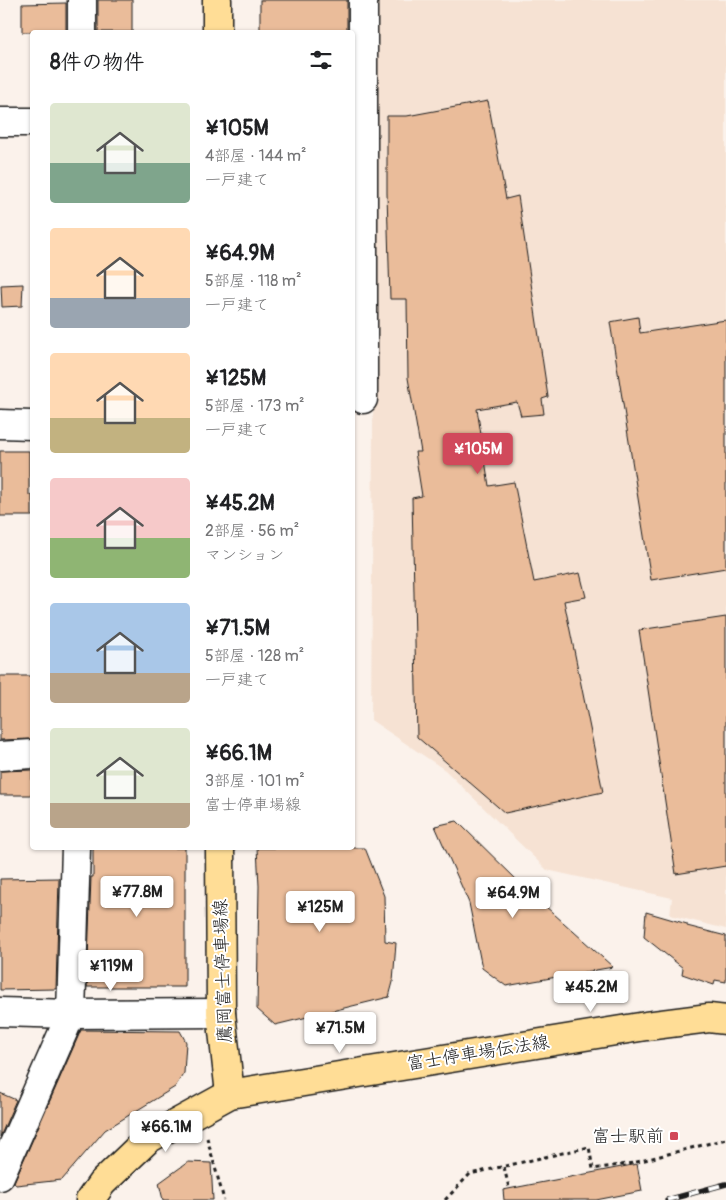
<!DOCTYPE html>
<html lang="ja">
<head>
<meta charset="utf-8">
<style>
  :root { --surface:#fff; --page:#f6f6f6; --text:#202124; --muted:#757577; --accent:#d1495b }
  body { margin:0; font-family:Pangolin,"Klee One",sans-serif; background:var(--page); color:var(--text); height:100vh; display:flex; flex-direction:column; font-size:19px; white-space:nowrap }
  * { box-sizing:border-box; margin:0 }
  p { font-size:16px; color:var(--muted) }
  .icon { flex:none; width:28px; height:28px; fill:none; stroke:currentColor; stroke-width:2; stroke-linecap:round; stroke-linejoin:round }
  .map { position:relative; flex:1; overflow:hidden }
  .drawer { position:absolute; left:30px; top:30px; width:325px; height:820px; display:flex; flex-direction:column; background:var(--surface); border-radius:5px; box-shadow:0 1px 4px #0004 }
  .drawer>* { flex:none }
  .price { position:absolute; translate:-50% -42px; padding:0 11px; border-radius:5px; background:#fff; color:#222; font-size:16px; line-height:32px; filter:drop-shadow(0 1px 2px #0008) }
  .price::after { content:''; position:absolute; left:50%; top:30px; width:15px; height:11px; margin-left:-8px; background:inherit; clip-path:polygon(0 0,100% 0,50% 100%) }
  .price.selected { background:var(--accent); color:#fff }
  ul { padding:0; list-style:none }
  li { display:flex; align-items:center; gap:15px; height:125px; padding:0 20px }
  li span { display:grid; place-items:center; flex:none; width:140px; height:100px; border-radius:5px; color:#555 }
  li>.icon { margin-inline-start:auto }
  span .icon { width:60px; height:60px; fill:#fffc; stroke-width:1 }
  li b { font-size:21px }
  h2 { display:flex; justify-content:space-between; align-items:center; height:60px; padding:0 20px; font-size:21px }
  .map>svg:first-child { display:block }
  .built { fill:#f6e2d3 }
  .building { fill:#eabc9a; stroke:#1c1c1c }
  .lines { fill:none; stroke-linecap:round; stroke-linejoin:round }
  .minor-casing { stroke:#1c1c1c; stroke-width:31 }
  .major-casing { stroke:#1c1c1c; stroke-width:31 }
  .path { stroke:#1c1c1c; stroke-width:3; stroke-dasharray:4 4; stroke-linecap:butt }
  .minor { stroke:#fff; stroke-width:28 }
  .major { stroke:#ffdd96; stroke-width:28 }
  .rail-casing { stroke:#1c1c1c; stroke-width:5.5 }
  .rail { stroke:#fff; stroke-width:4; stroke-dasharray:11; stroke-linecap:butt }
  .poi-dot { fill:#d1495b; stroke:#fff; stroke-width:2 }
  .labels { text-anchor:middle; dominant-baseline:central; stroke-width:4; stroke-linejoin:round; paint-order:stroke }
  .street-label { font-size:18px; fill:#1c1c1c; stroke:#fff }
  .poi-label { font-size:18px; fill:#1c1c1c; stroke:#fff; text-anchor:end }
</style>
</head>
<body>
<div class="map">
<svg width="726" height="1200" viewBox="0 0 726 1200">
  <rect width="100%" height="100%" fill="#fbf2eb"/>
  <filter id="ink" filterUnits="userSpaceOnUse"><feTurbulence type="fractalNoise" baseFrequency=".02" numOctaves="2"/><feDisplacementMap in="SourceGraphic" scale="10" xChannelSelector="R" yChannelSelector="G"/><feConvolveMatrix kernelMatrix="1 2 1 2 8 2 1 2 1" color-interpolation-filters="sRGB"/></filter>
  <g filter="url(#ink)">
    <path class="built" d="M376,0H726V929L670,915L672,898L547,870L445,770L371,720Z"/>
    <g class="building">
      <rect x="98" y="0" width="34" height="32"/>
      <rect x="260" y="0" width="87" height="32"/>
      <path d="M66,3V32H22V4Z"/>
      <path d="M488,101L506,199L518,196L548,397L542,399L544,414L521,416L517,402L477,409L489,486L514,482L534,582L580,573L586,597L564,601L603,792L505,813L417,737L412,498L422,496L415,452H421L408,378L407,299H390L387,193V116H407Z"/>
      <path d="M23,284L22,306L2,307L1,285Z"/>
      <path d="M638,317L640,333L726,320V568L651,580L610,322Z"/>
      <path d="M0,451H29V495H32V516H0Z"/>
      <path d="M726,617V866L676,874L639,630Z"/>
      <path d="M0,676H32V739L0,740Z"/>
      <path d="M32,770V795H0V771Z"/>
      <path d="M457,821L524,887L613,967L506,986L482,968L469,903L435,826Z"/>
      <path d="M93,848H185V987H87L91,877H93Z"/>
      <path d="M257,848H365L384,896L385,941L396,943L393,982L389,997L275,1025L257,1009L259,886Z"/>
      <path d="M59,878L56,989L0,990V879Z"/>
      <path d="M646,912L687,924V926L726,936V982L715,980L714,985L682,974L683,968L644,937Z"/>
      <path d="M81,1030L180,1031L186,1042L184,1073L175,1087L105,1130L62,1180L16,1185L14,1182Z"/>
      <path d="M0,1093L16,1100L0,1137Z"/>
      <path d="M188,1162L211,1163L213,1200H163L159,1183Z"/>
      <path d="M637,1164L642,1191L596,1200H504L503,1190Z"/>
    </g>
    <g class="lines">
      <defs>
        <g id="minor">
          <path d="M82,0V32"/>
          <path d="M0,122H32"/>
          <path d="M363,399V0"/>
          <path d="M0,424L32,425"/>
          <path d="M0,756L32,754"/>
          <path d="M0,1012L71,1014L221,1013"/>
          <path d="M0,1176L71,1014L76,848"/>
        </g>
        <g id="major">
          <path d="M217,32V0"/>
          <path d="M220,848L221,1013L230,1094"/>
          <path d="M90,1200L102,1183L148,1139L230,1094L646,1026L709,1018L726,1020"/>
        </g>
      </defs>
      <use href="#minor" class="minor-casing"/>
      <use href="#major" class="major-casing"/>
      <g class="path">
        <path d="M207,1138L224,1200"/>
        <path d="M504,1167L509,1188"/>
        <path d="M445,1200L470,1174L589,1147L593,1169L633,1163L726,1139"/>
      </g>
      <use href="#minor" class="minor"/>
      <use href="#major" class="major"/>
      <defs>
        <path id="rail" d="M667,1200L726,1184"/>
      </defs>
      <use href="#rail" class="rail-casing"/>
      <use href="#rail" class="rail"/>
    </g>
  </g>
  <rect class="poi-dot" x="669" y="1131" width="10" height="10" rx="2.5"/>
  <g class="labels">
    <g class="street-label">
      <text transform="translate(223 971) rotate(-92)">鷹岡富士停車場線</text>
      <text transform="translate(478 1053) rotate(-9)">富士停車場伝法線</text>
    </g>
    <g class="poi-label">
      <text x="664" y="1136">富士駅前</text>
    </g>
  </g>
</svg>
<b class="price selected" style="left:478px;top:475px">¥105M</b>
<b class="price" style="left:137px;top:918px">¥77.8M</b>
<b class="price" style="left:513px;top:919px">¥64.9M</b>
<b class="price" style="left:320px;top:933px">¥125M</b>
<b class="price" style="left:111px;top:992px">¥119M</b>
<b class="price" style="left:591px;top:1013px">¥45.2M</b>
<b class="price" style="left:340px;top:1054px">¥71.5M</b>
<b class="price" style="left:166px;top:1153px">¥66.1M</b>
<section class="drawer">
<h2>8件の物件<svg class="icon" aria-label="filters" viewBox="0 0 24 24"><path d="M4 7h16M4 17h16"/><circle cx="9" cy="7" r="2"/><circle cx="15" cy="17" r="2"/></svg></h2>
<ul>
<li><span style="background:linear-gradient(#dfe7d0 60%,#7fa58c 0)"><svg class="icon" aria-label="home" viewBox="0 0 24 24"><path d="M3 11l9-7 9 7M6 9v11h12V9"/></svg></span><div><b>¥105M</b><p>4部屋 · 144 m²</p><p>一戸建て</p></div></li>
<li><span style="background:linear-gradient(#ffd9b3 70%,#9aa5b1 0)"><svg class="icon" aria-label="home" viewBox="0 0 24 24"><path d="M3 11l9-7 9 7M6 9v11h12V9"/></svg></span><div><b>¥64.9M</b><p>5部屋 · 118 m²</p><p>一戸建て</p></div></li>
<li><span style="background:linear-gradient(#ffd9b3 65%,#c2b280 0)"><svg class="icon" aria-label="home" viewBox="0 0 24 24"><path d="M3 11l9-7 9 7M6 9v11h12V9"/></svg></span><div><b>¥125M</b><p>5部屋 · 173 m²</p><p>一戸建て</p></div></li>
<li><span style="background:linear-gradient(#f6c9c9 60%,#8fb573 0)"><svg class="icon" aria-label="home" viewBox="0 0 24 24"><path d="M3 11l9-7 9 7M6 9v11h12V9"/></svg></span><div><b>¥45.2M</b><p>2部屋 · 56 m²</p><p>マンション</p></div></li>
<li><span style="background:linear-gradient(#a9c7e8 70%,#b9a48a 0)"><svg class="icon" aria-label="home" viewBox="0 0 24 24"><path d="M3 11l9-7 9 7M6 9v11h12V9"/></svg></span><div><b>¥71.5M</b><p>5部屋 · 128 m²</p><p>一戸建て</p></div></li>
<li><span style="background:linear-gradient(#dfe7d0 75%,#b9a48a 0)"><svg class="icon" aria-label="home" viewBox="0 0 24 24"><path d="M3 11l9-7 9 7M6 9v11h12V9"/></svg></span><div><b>¥66.1M</b><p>3部屋 · 101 m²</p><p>富士停車場線</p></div></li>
</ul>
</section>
</div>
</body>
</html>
